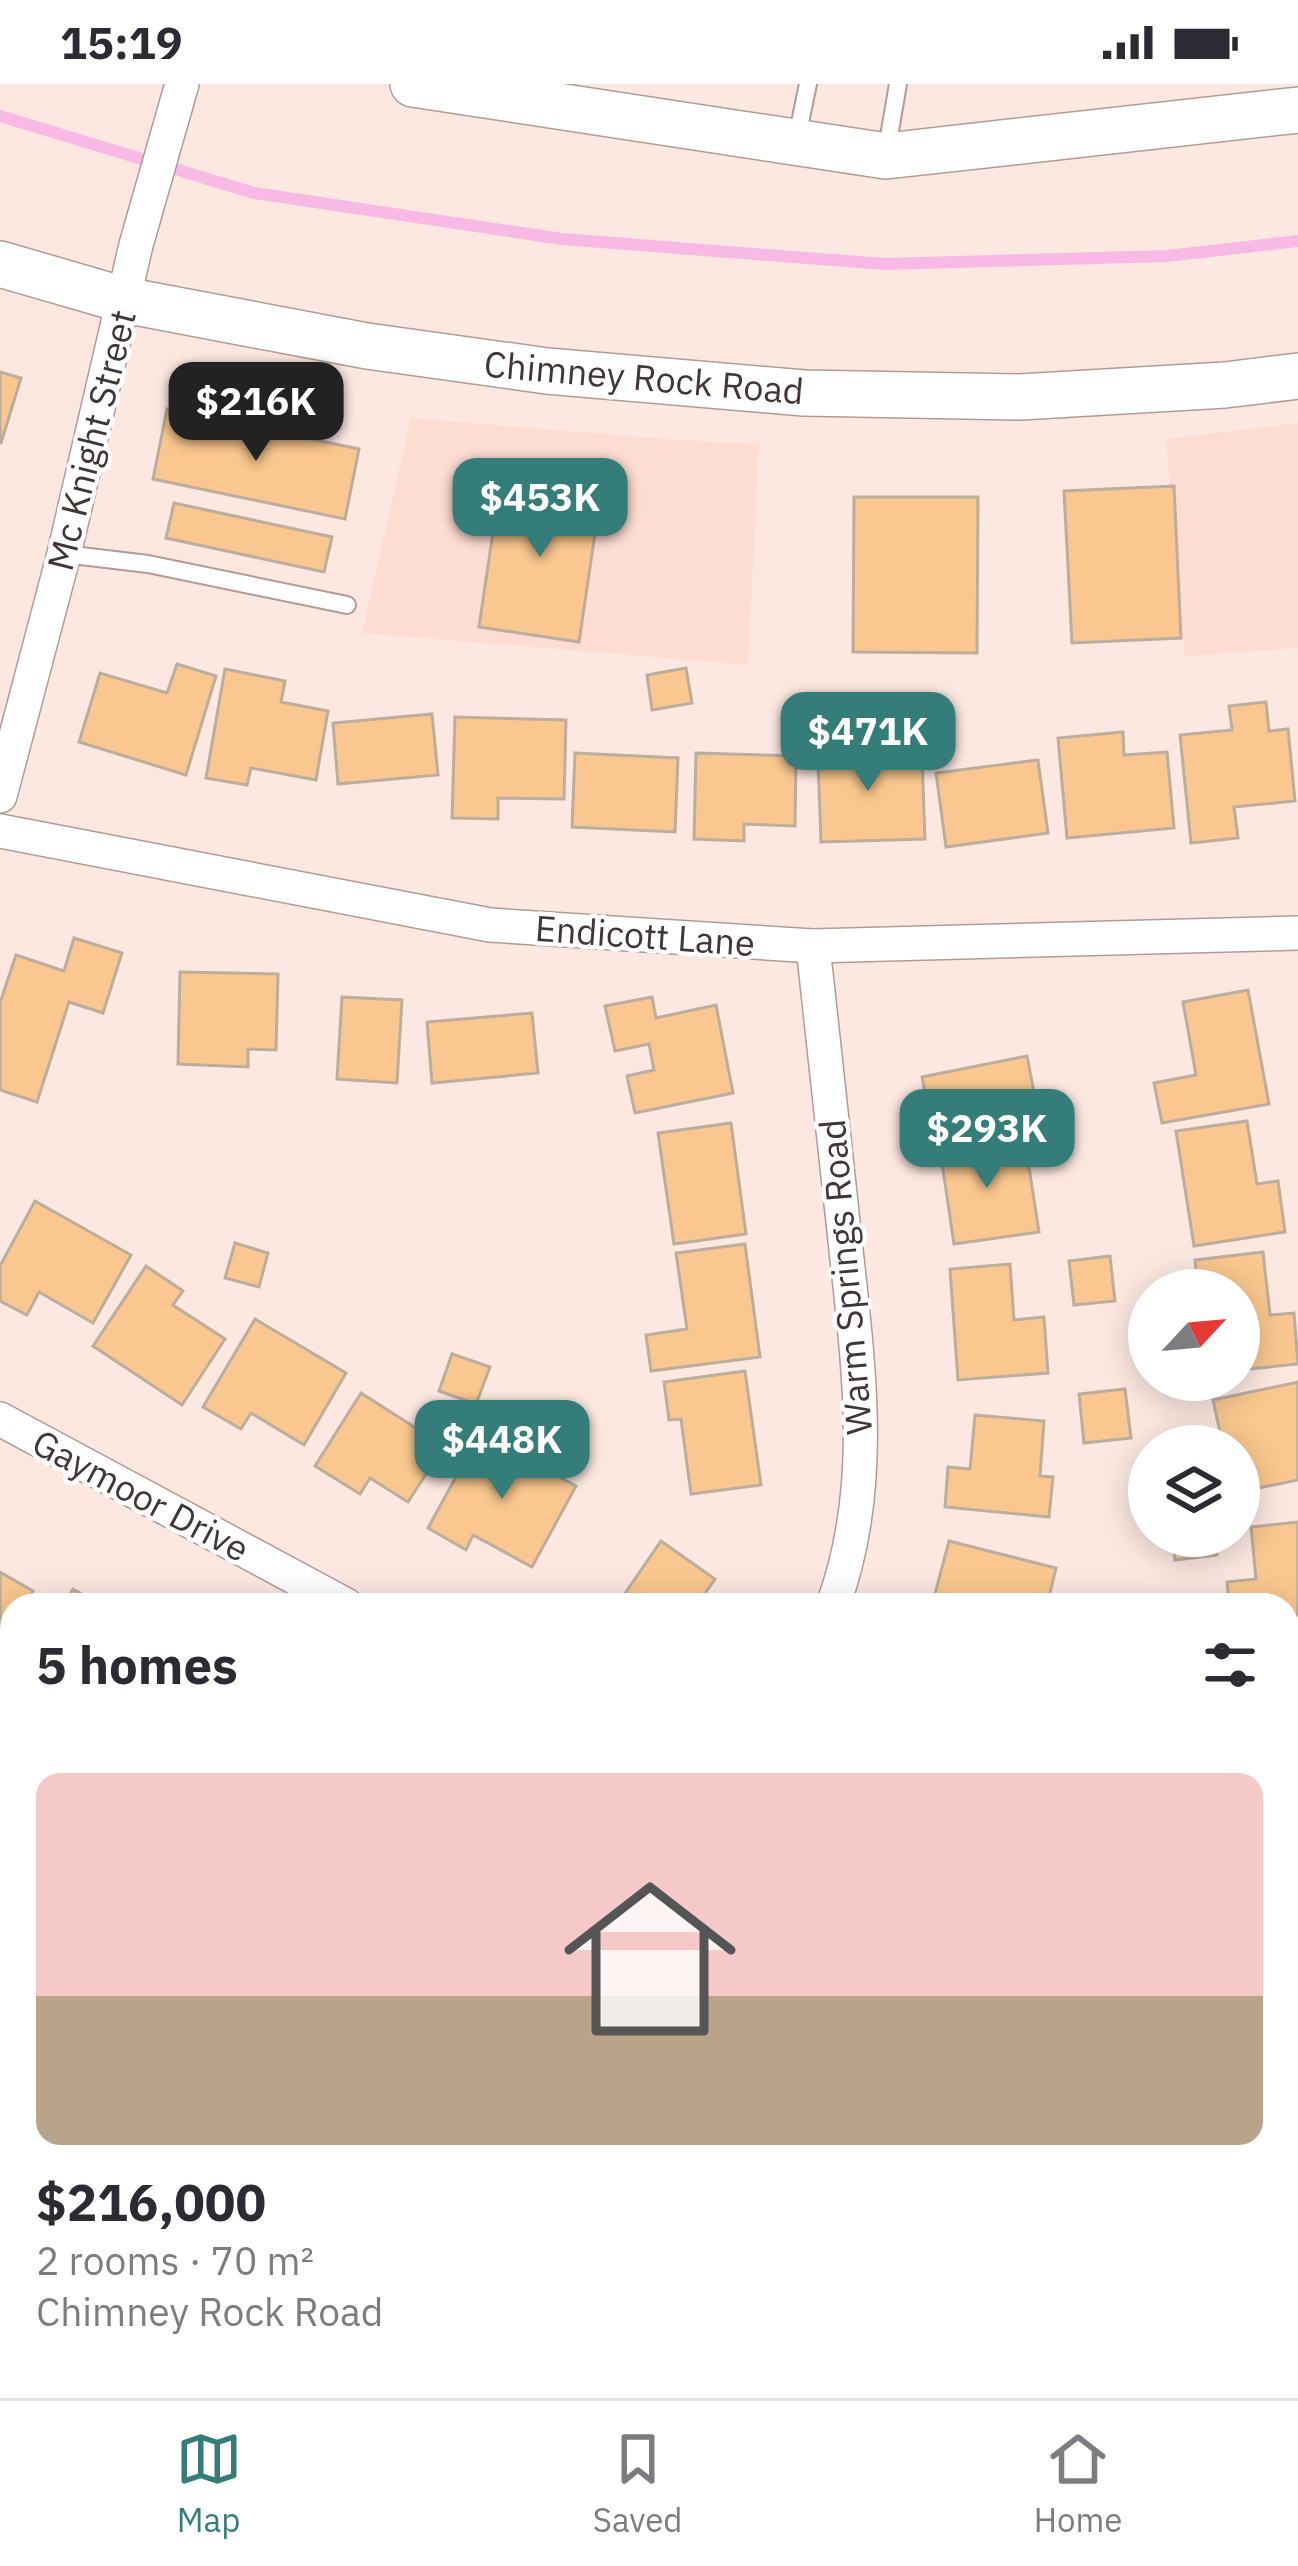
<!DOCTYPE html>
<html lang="en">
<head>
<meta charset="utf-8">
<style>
  :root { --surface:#fff; --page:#f7f7f7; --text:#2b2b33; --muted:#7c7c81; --line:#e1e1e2; --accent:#357d79 }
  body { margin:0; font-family:"IBM Plex Sans",sans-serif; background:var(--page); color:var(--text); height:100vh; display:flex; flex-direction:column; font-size:45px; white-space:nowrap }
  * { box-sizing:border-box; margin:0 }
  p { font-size:39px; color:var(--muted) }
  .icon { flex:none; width:66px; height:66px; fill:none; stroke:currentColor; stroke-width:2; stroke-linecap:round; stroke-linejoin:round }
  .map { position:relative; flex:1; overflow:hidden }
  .side { position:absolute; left:0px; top:1509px; width:1299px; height:807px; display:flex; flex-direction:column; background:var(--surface); border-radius:36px 36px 0 0; box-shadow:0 6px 30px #0003 }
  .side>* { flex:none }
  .needle { width:78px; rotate:64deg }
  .tools { position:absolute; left:1128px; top:1185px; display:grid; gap:24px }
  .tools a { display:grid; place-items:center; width:132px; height:132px; border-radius:50%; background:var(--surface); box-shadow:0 6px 30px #0003; font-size:60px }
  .price { position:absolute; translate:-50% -102px; padding:0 27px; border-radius:24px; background:var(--accent); color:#fff; font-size:39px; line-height:78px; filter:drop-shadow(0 3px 6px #0008) }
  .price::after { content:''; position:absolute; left:50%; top:72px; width:36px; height:27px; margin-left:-18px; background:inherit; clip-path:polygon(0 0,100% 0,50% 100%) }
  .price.on { background:#222; color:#fff }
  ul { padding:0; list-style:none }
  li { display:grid; align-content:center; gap:24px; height:636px; padding:0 36px }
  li+li { border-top:3px solid var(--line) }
  li span { display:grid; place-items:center; height:372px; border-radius:24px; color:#555 }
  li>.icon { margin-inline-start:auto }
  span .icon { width:216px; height:216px; fill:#fffc; stroke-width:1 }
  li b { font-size:51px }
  h2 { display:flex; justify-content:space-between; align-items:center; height:144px; padding:0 36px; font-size:51px }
  .status { display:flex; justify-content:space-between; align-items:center; height:84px; padding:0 60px; background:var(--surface); direction:ltr }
  .status svg { height:33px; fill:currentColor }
  .menu { display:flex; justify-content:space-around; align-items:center; height:168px; border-top:3px solid var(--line); background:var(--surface); font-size:33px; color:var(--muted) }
  .menu a { display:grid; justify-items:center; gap:6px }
  .menu .on { color:var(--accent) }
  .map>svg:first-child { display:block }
  .built { fill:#fddcd1 }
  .green { fill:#dfd8ae }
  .water { fill:#f8b9e4 }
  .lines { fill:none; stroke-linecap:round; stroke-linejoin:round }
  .stream { stroke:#f8b9e4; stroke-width:12 }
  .building { fill:#f9c78f; stroke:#bcad9c; stroke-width:3 }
  .service-casing { stroke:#b29b93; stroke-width:20 }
  .minor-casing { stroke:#b29b93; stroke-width:36 }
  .secondary-casing { stroke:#b29b93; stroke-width:48 }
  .path { stroke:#a4948f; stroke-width:8; stroke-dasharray:6 6; stroke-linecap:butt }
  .service { stroke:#fff; stroke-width:16 }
  .minor { stroke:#fff; stroke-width:33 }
  .secondary { stroke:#fff; stroke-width:45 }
  .labels { text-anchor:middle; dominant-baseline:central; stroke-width:9; stroke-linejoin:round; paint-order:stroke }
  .street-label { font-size:36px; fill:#403633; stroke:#fff }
</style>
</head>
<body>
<div class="status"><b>15:19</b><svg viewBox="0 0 49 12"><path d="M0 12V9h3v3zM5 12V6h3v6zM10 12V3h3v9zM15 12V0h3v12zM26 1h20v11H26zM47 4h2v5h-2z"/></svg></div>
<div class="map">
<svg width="1298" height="2314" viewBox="0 0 1298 2314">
  <rect width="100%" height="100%" fill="#fce8e1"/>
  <g class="built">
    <path d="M411,334L666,355L759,360L748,581L362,549Z"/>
    <path d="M1298,339V564L1185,572L1166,355Z"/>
  </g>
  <g class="green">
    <path d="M0,1669L12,1675V2304H951L945,2314H0Z"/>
    <path d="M973,2304H1246L1264,2314H990Z"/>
  </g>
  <path class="water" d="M0,2107L12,2110V2304H446L464,2314H0Z"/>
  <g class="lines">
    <g class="stream">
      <path d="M0,32L254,109L562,155L884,180L1167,172L1298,157"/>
      <path d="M0,1730L12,1744"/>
      <path d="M1076,2304L1089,2314"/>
      <path d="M533,2314L549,2304"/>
    </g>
  </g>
  <g class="building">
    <path d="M0,288L21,294L1,359H0Z"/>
    <path d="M167,325L359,365L345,435L153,395Z"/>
    <path d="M501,394L601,409L579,558L479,543Z"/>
    <path d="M1174,402L1181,554L1072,559L1064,407Z"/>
    <path d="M854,413H978L977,569L853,568Z"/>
    <path d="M174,419L332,453L324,488L166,454Z"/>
    <path d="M177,580L216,592L186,691L79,658L100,589L167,609Z"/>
    <path d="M686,584L692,619L652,626L647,591Z"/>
    <path d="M225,585L285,597L281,618L328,627L316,696L251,684L247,701L206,694Z"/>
    <path d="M1266,618L1269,647L1288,645L1295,717L1234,723L1238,754L1191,759L1180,651L1232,646L1229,622Z"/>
    <path d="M432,630L438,691L338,700L333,639Z"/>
    <path d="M455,633L566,636L564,715L498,714V735L452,734Z"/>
    <path d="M1123,648L1124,671L1167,668L1174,744L1067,754L1058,654Z"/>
    <path d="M856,650L857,674L922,673L925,755L821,758L817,651Z"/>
    <path d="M575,669L678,674L675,748L572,743Z"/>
    <path d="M696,669L796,672L795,742L744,740V757L694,755Z"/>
    <path d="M1038,676L1048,749L946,763L936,689Z"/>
    <path d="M74,854L122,869L103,929L69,918L37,1018L0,1006V919L16,871L64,887Z"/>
    <path d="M180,888L278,890L276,966L248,965V983L178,980Z"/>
    <path d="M1248,906L1269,1020L1162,1039L1154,999L1196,991L1183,918Z"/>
    <path d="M342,913L402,916L397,999L337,995Z"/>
    <path d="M652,913L656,934L716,921L733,1009L635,1029L627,992L654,986L649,960L615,967L605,922Z"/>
    <path d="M532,929L538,989L432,999L427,938Z"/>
    <path d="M1027,972L1037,1024L932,1045L922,993Z"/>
    <path d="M1247,1037L1257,1100L1278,1097L1285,1148L1194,1162L1176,1047Z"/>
    <path d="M731,1039L746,1150L674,1160L658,1049Z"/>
    <path d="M1001,1050L1005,1080L1028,1077L1039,1148L954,1160L939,1059Z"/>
    <path d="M35,1117L131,1171L93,1239L39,1208L27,1231L0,1217V1182Z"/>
    <path d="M235,1159L268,1169L259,1203L225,1194Z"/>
    <path d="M745,1160L760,1273L651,1287L646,1251L687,1245L676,1169Z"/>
    <path d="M1263,1168L1270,1231L1294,1229L1298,1280L1239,1286V1206H1198L1195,1176Z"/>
    <path d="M1110,1172L1115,1217L1074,1221L1069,1177Z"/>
    <path d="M1010,1180L1014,1236L1044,1233L1048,1289L958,1296L950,1185Z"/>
    <path d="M146,1182L183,1207L173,1221L225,1255L182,1321L93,1262Z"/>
    <path d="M255,1235L346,1289L304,1361L251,1329L241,1345L203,1323Z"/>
    <path d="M452,1270L490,1283L476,1320L439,1307Z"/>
    <path d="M745,1287L761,1401L691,1410L681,1335L669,1336L664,1298Z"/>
    <path d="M1298,1298V1396L1239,1408V1362H1223L1213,1316Z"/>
    <path d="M1125,1305L1131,1354L1084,1359L1079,1310Z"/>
    <path d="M361,1309L444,1362L408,1418L370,1394L360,1410L315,1382Z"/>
    <path d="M975,1331L1044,1337L1040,1392L1053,1393L1049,1433L945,1423L948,1383L970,1385Z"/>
    <path d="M480,1349L576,1402L532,1483L473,1451L466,1466L428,1444Z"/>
    <path d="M1298,1438V1531L1287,1532V1521H1229L1227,1498L1256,1495L1251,1443Z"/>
    <path d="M1172,1452H1215L1217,1471L1175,1476Z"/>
    <path d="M661,1457L715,1495L697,1521H617Z"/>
    <path d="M949,1457L1056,1484L1047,1521H1026L994,1513L992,1521H932Z"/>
    <path d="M0,1488L33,1507L25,1521H12V1543L0,1563Z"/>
    <path d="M73,1505L101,1521H64Z"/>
    <path d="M1287,1553L1298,1554V1648L1287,1647Z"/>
    <path d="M1287,1675L1298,1680V1719L1287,1747Z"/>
    <path d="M1287,2156L1298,2162V2192L1287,2211Z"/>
  </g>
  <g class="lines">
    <defs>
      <g id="service">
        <path d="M796,58L808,0"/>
        <path d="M886,70L898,0"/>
        <path d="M64,470L148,480L347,521"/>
      </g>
      <g id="minor">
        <path d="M0,712L64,470L136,161L182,0"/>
        <path d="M0,747L490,841L813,862L1298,849"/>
        <path d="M813,862C823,957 833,1052 844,1147C857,1272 878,1399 833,1521"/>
        <path d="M0,1335L346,1521"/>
        <path d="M1287,2010L1298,1988"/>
      </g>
      <g id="secondary">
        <path d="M413,0L886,72L1298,26"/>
        <path d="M0,180L124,216L367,262L547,287L804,309L1020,313L1225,301L1298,292"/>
      </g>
    </defs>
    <use href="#service" class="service-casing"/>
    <use href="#minor" class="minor-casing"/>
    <use href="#secondary" class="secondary-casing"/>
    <g class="path">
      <path d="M0,1876L12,1881"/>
      <path d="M859,2304L906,2314"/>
    </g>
    <use href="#service" class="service"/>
    <use href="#minor" class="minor"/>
    <use href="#secondary" class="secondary"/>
  </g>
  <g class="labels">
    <g class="street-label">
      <text transform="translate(644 293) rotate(5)">Chimney Rock Road</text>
      <text transform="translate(91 356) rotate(-76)">Mc Knight Street</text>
      <text transform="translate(645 851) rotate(4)">Endicott Lane</text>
      <text transform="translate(845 1193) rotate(-95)">Warm Springs Road</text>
      <text transform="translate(141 1411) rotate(28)">Gaymoor Drive</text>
    </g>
  </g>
</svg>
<div class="tools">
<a><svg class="needle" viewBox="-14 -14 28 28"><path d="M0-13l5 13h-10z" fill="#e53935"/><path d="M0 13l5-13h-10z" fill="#7c7c81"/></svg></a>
<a><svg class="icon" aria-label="layers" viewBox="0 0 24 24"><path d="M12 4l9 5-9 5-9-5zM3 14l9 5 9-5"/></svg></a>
</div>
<b class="price on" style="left:256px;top:380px">$216K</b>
<b class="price" style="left:540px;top:476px">$453K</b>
<b class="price" style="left:868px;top:710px">$471K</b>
<b class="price" style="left:987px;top:1107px">$293K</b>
<b class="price" style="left:502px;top:1418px">$448K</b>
<section class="side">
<h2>5 homes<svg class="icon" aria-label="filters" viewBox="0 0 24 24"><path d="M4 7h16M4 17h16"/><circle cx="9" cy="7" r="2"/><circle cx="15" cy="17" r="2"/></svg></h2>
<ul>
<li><span style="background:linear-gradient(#f6c9c9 60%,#b9a48a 0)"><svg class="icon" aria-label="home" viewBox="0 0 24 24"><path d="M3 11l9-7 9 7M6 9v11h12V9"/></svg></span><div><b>$216,000</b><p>2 rooms · 70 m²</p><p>Chimney Rock Road</p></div></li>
</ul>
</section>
</div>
<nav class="menu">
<a class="on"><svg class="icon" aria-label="map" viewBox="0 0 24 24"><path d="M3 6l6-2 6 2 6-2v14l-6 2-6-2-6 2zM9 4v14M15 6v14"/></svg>Map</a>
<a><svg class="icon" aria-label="saved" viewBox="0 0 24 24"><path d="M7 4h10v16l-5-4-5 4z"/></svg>Saved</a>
<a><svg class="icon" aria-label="home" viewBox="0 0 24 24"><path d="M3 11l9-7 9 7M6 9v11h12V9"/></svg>Home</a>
</nav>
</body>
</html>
